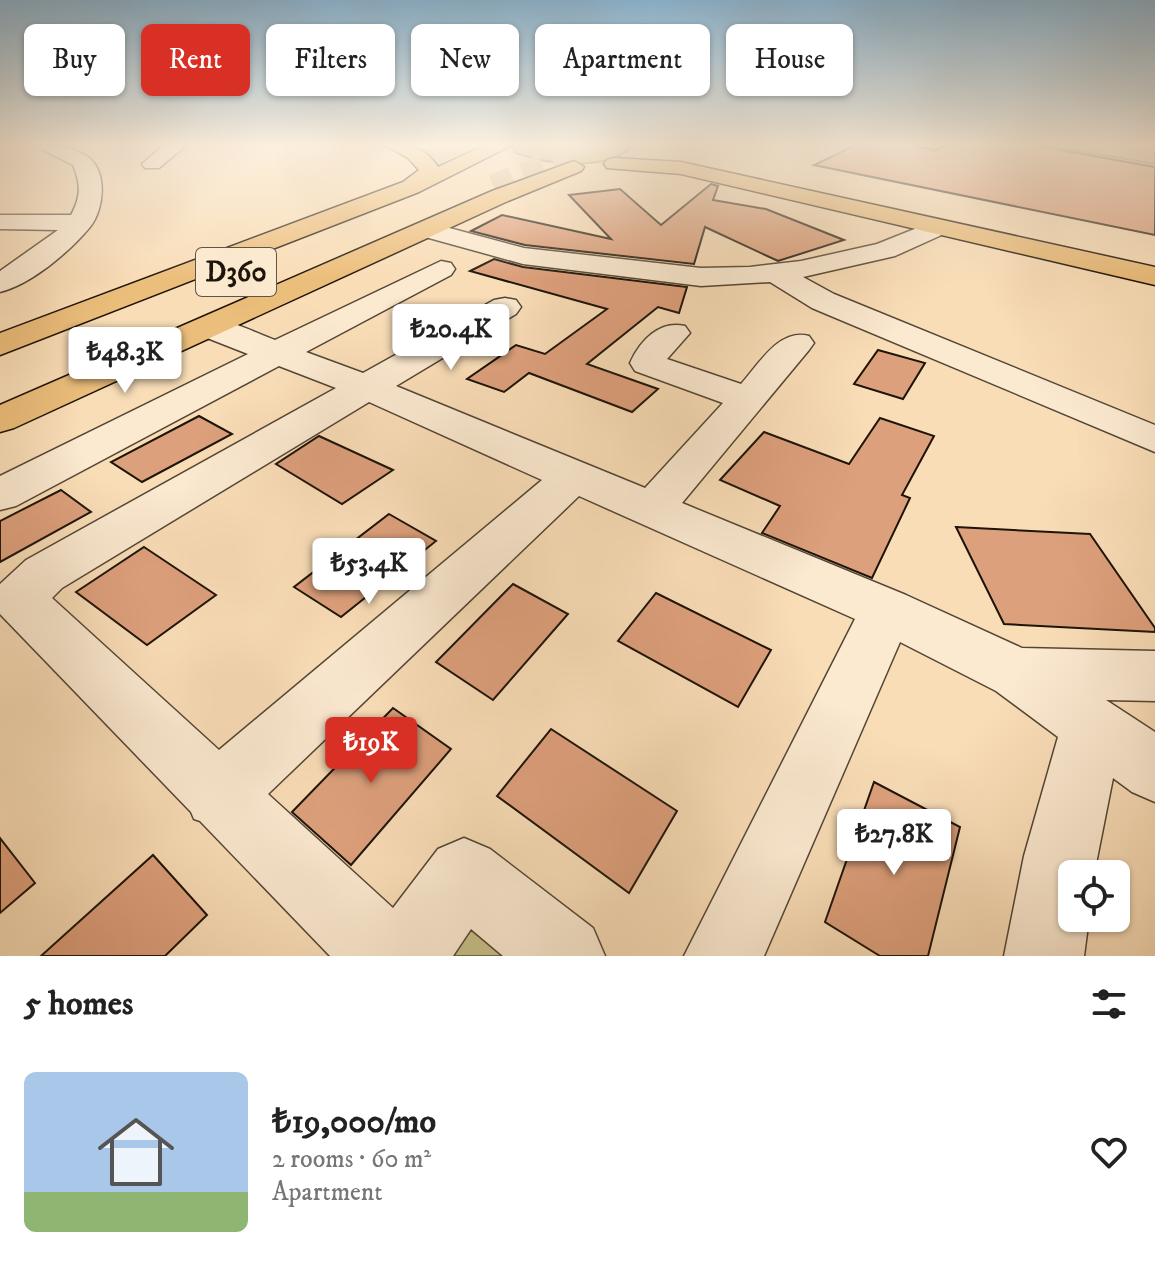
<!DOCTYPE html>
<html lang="en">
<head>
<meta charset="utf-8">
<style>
  :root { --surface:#fff; --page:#f6f6f6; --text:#222; --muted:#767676; --accent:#d93025 }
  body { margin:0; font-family:"IM FELL DW Pica",serif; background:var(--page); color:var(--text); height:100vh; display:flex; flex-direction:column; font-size:30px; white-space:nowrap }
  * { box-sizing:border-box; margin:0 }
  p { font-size:26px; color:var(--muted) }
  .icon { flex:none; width:44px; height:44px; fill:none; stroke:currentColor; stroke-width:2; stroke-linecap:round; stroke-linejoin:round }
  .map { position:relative; height:956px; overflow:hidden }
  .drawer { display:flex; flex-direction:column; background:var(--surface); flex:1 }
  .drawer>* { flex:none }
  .hud { position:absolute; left:24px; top:24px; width:1108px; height:72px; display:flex; gap:16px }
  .tools { position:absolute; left:1058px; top:860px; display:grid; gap:16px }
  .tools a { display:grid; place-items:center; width:72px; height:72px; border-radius:12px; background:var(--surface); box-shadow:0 2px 6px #0004; font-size:40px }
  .price { position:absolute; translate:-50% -68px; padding:0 18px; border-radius:8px; background:#fff; color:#222; font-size:26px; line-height:52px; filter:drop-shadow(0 2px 4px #0008) }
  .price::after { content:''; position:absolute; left:50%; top:48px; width:24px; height:18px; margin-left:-12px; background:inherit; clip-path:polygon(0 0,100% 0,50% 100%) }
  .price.selected { background:var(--accent); color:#fff }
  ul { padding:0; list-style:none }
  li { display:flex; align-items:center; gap:24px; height:200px; padding:0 24px }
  li span { display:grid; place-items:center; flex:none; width:224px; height:160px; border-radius:12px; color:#555 }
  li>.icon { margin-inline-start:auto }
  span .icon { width:96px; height:96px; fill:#fffc; stroke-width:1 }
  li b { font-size:34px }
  h2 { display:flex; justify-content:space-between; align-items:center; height:96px; padding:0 24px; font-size:34px }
  .pill { padding:0 28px; border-radius:12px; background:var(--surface); box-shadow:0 2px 6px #0004; font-size:28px; line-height:72px }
  .pill.selected { background:var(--accent); color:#fff }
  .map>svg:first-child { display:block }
  .green { fill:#c6bf89; stroke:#726a4a; stroke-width:2 }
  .building { fill:#dda07c; stroke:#1d140a; stroke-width:2 }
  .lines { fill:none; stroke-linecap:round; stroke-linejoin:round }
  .highway-tunnel { stroke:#d8bf9d; stroke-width:21; stroke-dasharray:21 11; stroke-linecap:butt }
  .minor-casing { stroke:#544635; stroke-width:3 }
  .highway-casing { stroke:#1d140a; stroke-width:3 }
  .minor { fill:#fbe9d0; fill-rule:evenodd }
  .highway { fill:#ecbe7c; fill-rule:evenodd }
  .labels { text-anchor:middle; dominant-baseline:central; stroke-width:6; stroke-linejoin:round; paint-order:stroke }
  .shield { fill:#fbe9d0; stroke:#605445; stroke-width:2 }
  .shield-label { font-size:28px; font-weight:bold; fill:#1d140a }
</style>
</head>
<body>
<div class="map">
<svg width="1155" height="956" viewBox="0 0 1155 956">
  <rect width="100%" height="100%" fill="#f9ddb7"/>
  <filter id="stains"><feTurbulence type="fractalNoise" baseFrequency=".0025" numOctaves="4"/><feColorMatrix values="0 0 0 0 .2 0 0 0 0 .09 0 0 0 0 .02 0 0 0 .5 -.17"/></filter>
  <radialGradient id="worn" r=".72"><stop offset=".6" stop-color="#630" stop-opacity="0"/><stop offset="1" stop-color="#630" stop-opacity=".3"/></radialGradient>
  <g class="green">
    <path d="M409,144H481L483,147L442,169L428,154Z"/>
    <path d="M511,144H631V148C603,171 548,165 516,153Z"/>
    <path d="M1037,144H1155V164Z"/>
    <path d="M465,915L514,956H436Z"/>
  </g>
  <g class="building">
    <path d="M858,144H906L935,150L949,144H1027L1155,167V235L814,165Z"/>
    <path d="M711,184L718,186L713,200L766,209L844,240L778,261L705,227L694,264L525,245L471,231L502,215L611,239L569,195L620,189L661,225Z"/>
    <path d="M494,259L523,267L687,287L679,313L658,307L587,364L658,389L632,412L529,373L504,392L467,379L516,345L545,354L607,309L470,271Z"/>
    <path d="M878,350L925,363L903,399L854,384Z"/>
    <path d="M199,416L232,434L142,482L111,462Z"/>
    <path d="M880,418L934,436L902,495L910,498L872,578L762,533L780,506L720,480L764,432L849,464Z"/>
    <path d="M319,436L393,470L342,504L276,464Z"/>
    <path d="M61,490L91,512L0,562V521Z"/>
    <path d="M389,514L436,541L341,617L294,587Z"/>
    <path d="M956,527L1090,534L1155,628V632L1004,624Z"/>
    <path d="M144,547L216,595L147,645L76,592Z"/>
    <path d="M513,584L568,614L493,700L436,662Z"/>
    <path d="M656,593L771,650L738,707L618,641Z"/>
    <path d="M393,708L451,749L351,865L292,812Z"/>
    <path d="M551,729L677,811L629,893L497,796Z"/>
    <path d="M874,782L960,827L928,956H880L825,922Z"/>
    <path d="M0,838L35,883L0,913Z"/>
    <path d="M153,855L207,915L165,956H41Z"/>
  </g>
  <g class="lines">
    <path class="highway-tunnel" d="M493,185L592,144"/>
    <defs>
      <g id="minor">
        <path d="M31,144C50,144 67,146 85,155C109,169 104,210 90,227C70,251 32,284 0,292V271L58,230L0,229V215H71C81,197 81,184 73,165Z"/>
        <path d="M165,144L184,147L159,168H145L142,164Z"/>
        <path d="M937,220L946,223L950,228L946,233L895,256L803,277L834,294L1155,425V452L812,308L770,282L701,286L523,264L418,235L414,230L418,225L427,222L524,248L701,268L750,267L801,261L877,244Z"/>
        <path d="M441,261L451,263L455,269L451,275L306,352L363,373L494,300L505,298L516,300L521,307L516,314L396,386L645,488L723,403L635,371L630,363C640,341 659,320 685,326L690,333L667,359L741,384C759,364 779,328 809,336L814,343L809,350L682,503L906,595L1022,648L1155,651V701L1106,700L1155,732V802L1132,792L1113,778L1094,874H1072V918H1089L1084,956H1004L1024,856L1058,737L996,691L900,642L764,956H684L855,619L579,496L268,794L393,908L438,849L464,838L490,849L593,928L605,956H503L471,929L453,956H330L200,821L194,819L191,812L0,614V584L26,560L336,388L279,366L16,506L0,510V476L248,354L197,334L193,327L197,320C222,314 252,332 275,340ZM369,402L542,480L219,750L52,598L62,588Z"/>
      </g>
      <g id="highway">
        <path d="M383,144C408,144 423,145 438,167L488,144L510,146L419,192L0,355V333L403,182L419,170L408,158Z"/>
        <path d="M614,158L681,162L1155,267V285L681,174L607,168L604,164L607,160Z"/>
        <path d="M574,161L584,167L581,171L508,201L14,428L0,432V405L492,191Z"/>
      </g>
    </defs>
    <use href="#minor" class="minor-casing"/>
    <use href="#highway" class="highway-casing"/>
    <use href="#minor" class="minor"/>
    <use href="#highway" class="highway"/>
  </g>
  <linearGradient id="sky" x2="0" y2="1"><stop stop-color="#8bb6d4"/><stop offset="0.52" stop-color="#fcf0df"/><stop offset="1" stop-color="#fcf0df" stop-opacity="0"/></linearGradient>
  <rect width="1155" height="278" fill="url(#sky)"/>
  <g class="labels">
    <rect class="shield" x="196" y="248" width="80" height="48" rx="6"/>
    <g class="shield-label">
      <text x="236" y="272">D360</text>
    </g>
  </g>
  <rect width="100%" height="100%" filter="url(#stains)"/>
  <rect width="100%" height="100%" fill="url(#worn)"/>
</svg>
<div class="tools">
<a><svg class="icon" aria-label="locate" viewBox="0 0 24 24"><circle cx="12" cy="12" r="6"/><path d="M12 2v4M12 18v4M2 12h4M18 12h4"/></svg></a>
</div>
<b class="price" style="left:451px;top:372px">₺20.4K</b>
<b class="price" style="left:125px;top:395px">₺48.3K</b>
<b class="price" style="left:369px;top:606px">₺53.4K</b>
<b class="price selected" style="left:371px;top:785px">₺19K</b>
<b class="price" style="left:894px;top:877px">₺27.8K</b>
<div class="hud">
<a class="pill">Buy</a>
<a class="pill selected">Rent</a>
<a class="pill">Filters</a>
<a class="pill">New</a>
<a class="pill">Apartment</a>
<a class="pill">House</a>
</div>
</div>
<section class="drawer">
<h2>5 homes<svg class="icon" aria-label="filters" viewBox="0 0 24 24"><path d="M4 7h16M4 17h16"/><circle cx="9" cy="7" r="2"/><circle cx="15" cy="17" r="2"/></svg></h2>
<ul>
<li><span style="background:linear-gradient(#a9c7e8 75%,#8fb573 0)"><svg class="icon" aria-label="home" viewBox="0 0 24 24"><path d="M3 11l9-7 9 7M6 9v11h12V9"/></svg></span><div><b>₺19,000/mo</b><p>2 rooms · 60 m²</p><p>Apartment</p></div><svg class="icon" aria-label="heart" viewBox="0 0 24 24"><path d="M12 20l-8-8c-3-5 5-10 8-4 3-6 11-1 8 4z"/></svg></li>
</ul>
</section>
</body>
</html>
